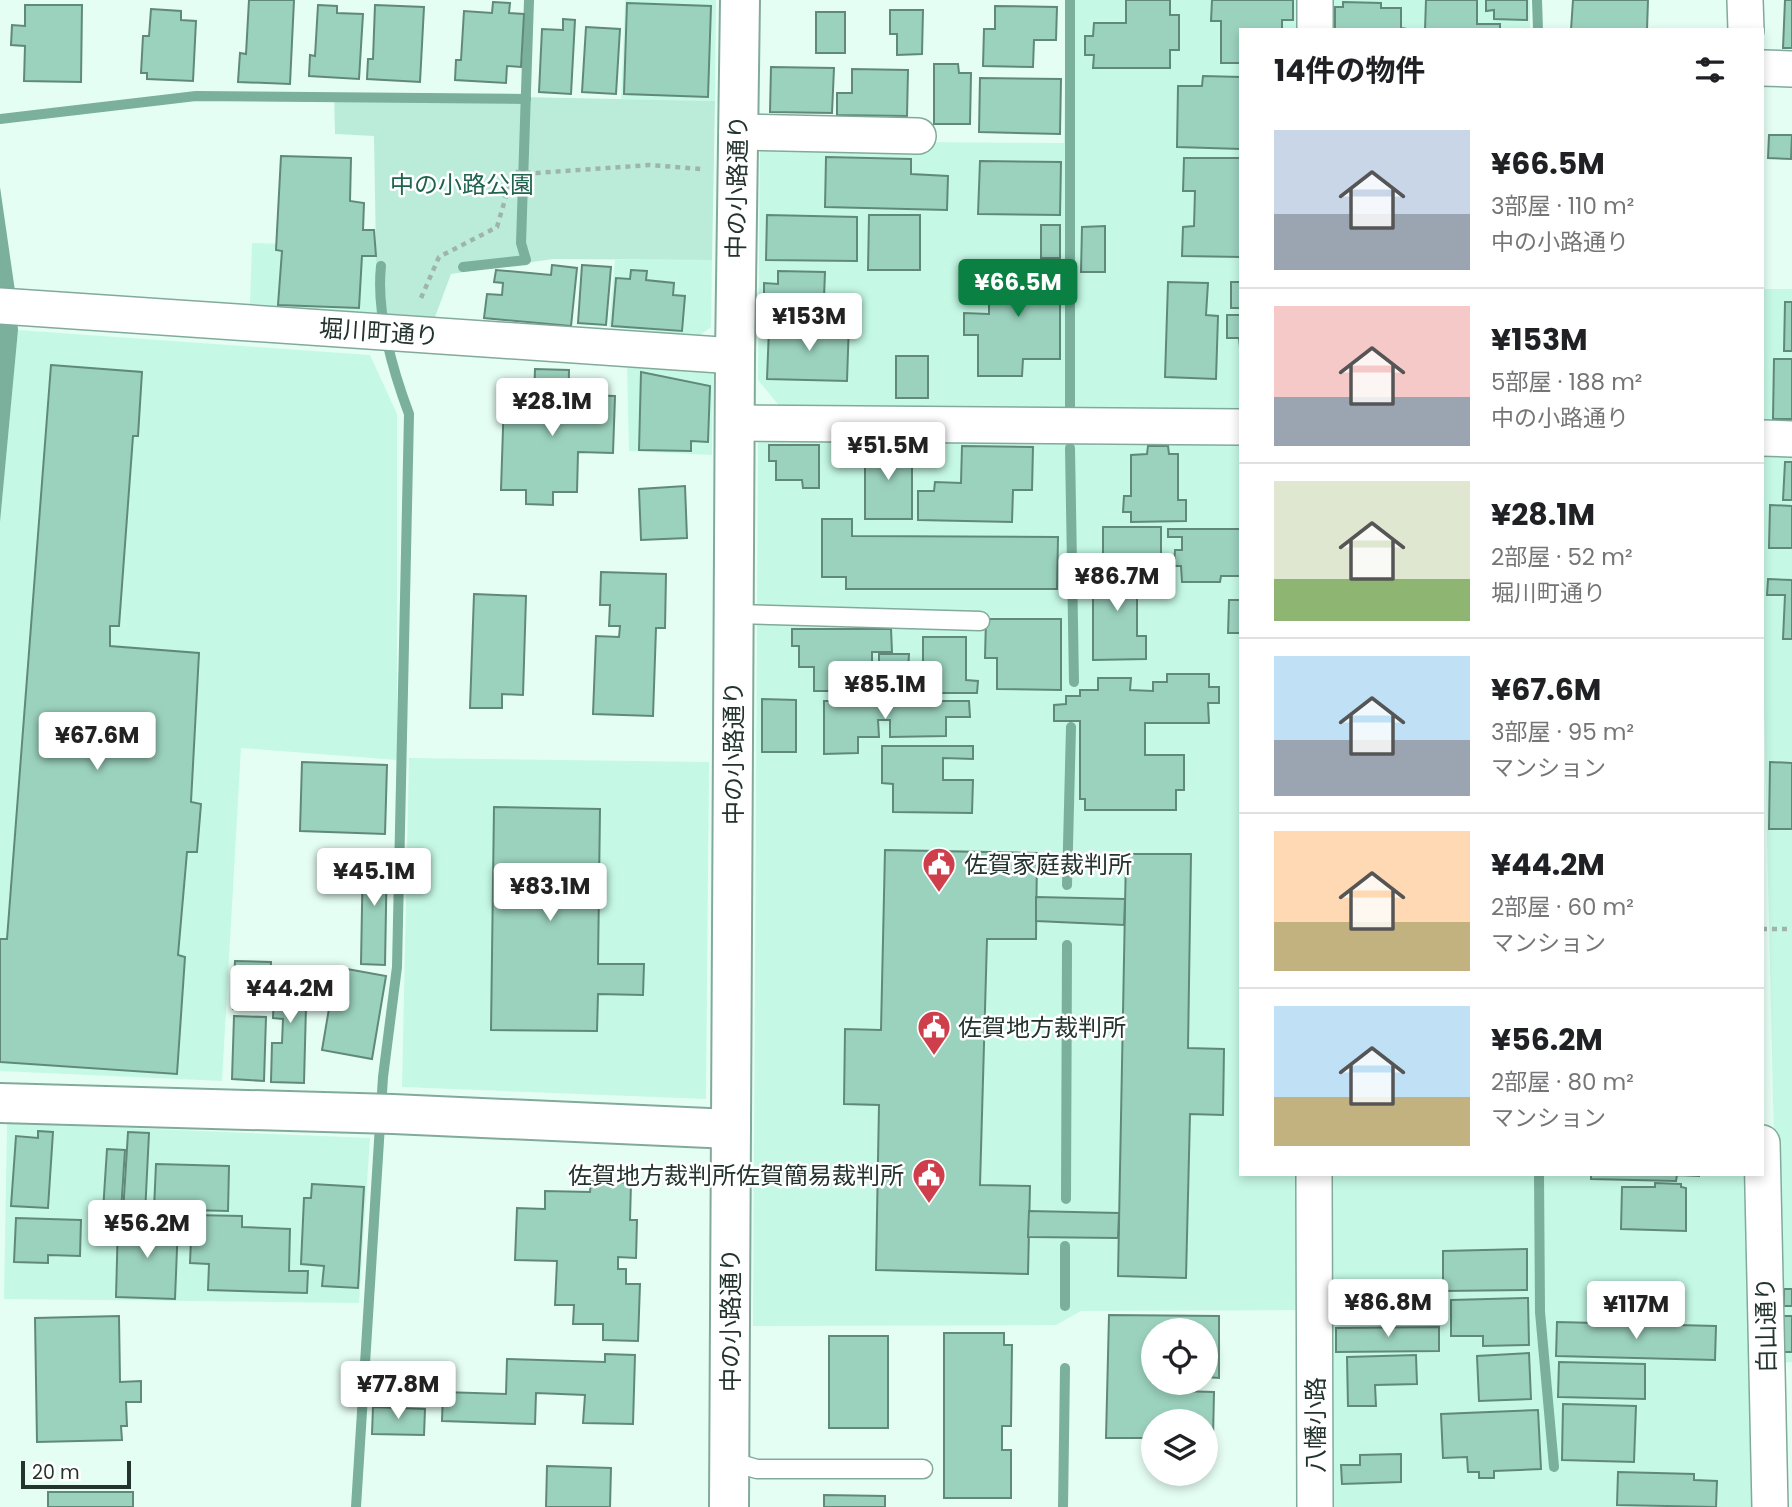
<!DOCTYPE html>
<html lang="ja">
<head>
<meta charset="utf-8">
<style>
  :root { --surface:#fff; --page:#f6f6f6; --text:#202124; --muted:#757577; --line:#e0e0e0; --accent:#0b8043 }
  body { margin:0; font-family:Poppins,"Noto Sans JP",sans-serif; background:var(--page); color:var(--text); height:100vh; display:flex; flex-direction:column; font-size:26px; white-space:nowrap }
  * { box-sizing:border-box; margin:0 }
  p { font-size:23px; color:var(--muted) }
  .icon { flex:none; width:38px; height:38px; fill:none; stroke:currentColor; stroke-width:2; stroke-linecap:round; stroke-linejoin:round }
  .map { position:relative; flex:1; overflow:hidden }
  .side { position:absolute; left:1239px; top:28px; width:525px; height:1148px; display:flex; flex-direction:column; background:var(--surface); border-radius:0px; box-shadow:0 4px 10px #0003 }
  .side>* { flex:none }
  .controls { position:absolute; left:1141px; top:1318px; display:grid; gap:14px }
  .controls a { display:grid; place-items:center; width:77px; height:77px; border-radius:50%; background:var(--surface); box-shadow:0 4px 10px #0003; font-size:35px }
  .scale { position:absolute; left:21px; bottom:18px; width:110px; box-sizing:border-box; padding-left:7px; border:4px solid #23332d; border-top:0; font-size:19px; line-height:24px; white-space:nowrap; color:#23332d; -webkit-text-stroke:5px #fff; paint-order:stroke }
  .price { position:absolute; translate:-50% -60px; padding:0 16px; border-radius:7px; background:#fff; color:#222; font-size:23px; line-height:46px; filter:drop-shadow(0 2px 4px #0008) }
  .price::after { content:''; position:absolute; left:50%; top:42px; width:21px; height:16px; margin-left:-10px; background:inherit; clip-path:polygon(0 0,100% 0,50% 100%) }
  .price.current { background:var(--accent); color:#fff }
  ul { padding:0; list-style:none }
  li { display:flex; align-items:center; gap:21px; height:175px; padding:0 35px }
  li+li { border-top:2px solid var(--line) }
  li span { display:grid; place-items:center; flex:none; width:196px; height:140px; border-radius:0px; color:#555 }
  li>.icon { margin-inline-start:auto }
  span .icon { width:84px; height:84px; fill:#fffc; stroke-width:1 }
  li b { font-size:30px }
  h2 { display:flex; justify-content:space-between; align-items:center; height:84px; padding:0 35px; font-size:30px }
  .map>svg:first-child { display:block }
  .built { fill:#c5f9e5 }
  .green { fill:#baecd9 }
  .water { fill:#7ab09c }
  .lines { fill:none; stroke-linecap:round; stroke-linejoin:round }
  .stream { stroke:#7ab09c; stroke-width:10 }
  .building { fill:#9bd2be; stroke:#61897a; stroke-width:2 }
  .service-casing { stroke:#82aa9b; stroke-width:21 }
  .minor-casing { stroke:#82aa9b; stroke-width:38 }
  .tertiary-casing { stroke:#82aa9b; stroke-width:42 }
  .path { stroke:#9fb5ac; stroke-width:4.5; stroke-dasharray:5 5; stroke-linecap:butt }
  .service { stroke:#fff; stroke-width:18 }
  .minor { stroke:#fff; stroke-width:35 }
  .tertiary { stroke:#fff; stroke-width:38 }
  .labels { text-anchor:middle; dominant-baseline:central; stroke-width:5; stroke-linejoin:round; paint-order:stroke }
  .park-label { font-size:24px; fill:#20634f; stroke:#fff }
  .street-label { font-size:24px; fill:#23332d; stroke:#fff }
  .poi-label { font-size:24px; fill:#23332d; stroke:#fff; text-anchor:start }
</style>
</head>
<body>
<div class="map">
<svg width="1792" height="1507" viewBox="0 0 1792 1507">
  <rect width="100%" height="100%" fill="#e5fef4"/>
  <g class="built">
    <path d="M625,0H716L715,101L621,99Z"/>
    <path d="M1066,0H1303V30H1241V416L781,408L758,380L760,141L1064,143Z"/>
    <rect x="1327" y="0" width="203" height="30"/>
    <path d="M252,243L376,247L377,313L250,304Z"/>
    <path d="M615,260H712L711,327L696,338L609,327Z"/>
    <path d="M1762,289H1792V428L1762,427Z"/>
    <path d="M18,330L370,355L397,414V760L241,748L222,1081L0,1071V522Z"/>
    <path d="M627,367L713,372L712,455L629,451Z"/>
    <path d="M758,435L1241,441V1174H1301V1310L1081,1311L1056,1325L753,1326Z"/>
    <path d="M1762,449L1792,450V1362L1779,1363L1762,616Z"/>
    <path d="M409,758L709,762L706,1099L402,1087Z"/>
    <path d="M7,1123L370,1138L359,1303L4,1299Z"/>
    <path d="M1329,1174H1751L1757,1507H1330Z"/>
  </g>
  <path class="green" d="M334,93L715,101L712,260L553,259L451,274L435,317L377,313L374,136L335,134Z"/>
  <path class="water" d="M0,187L15,291L18,330L0,522Z"/>
  <g class="lines">
    <g class="stream">
      <path d="M1537,0L1538,30"/>
      <path d="M0,119L196,96L526,99"/>
      <path d="M463,267L526,260L521,243L529,0"/>
      <path d="M1070,406V0"/>
      <path d="M1070,448L1074,682"/>
      <path d="M1067,885L1071,727"/>
      <path d="M1539,1174L1540,1312L1554,1467"/>
      <path d="M1066,1199L1067,945"/>
      <path d="M1065,1306V1246"/>
      <path d="M356,1507L383,1077L397,967L409,414C393,371 376,312 381,266"/>
      <path d="M1063,1507L1065,1368"/>
    </g>
  </g>
  <g class="building">
    <path d="M249,0H294L290,84L238,82L240,53L246,54Z"/>
    <path d="M1126,0H1170V15H1179V50H1170V68H1093L1094,55H1085V36H1093L1094,23H1126Z"/>
    <path d="M1212,0H1293V20H1282V30H1241V63H1221V21H1211Z"/>
    <path d="M1426,0H1477V24H1500V30H1425Z"/>
    <path d="M1486,0H1527V20L1494,19V10L1486,11Z"/>
    <path d="M1573,0H1648L1647,30H1571Z"/>
    <path d="M1785,0H1792V48H1783Z"/>
    <path d="M493,2L510,3L509,13L524,14L521,67L507,66L506,83L455,80L456,60H461L464,11L492,13Z"/>
    <path d="M1343,2L1381,3V8H1401V28L1414,30H1335V7H1343Z"/>
    <path d="M627,3L711,6L708,97L624,94Z"/>
    <path d="M25,5H82L81,82L24,81L25,46L11,45L12,25L25,26Z"/>
    <path d="M318,5L337,6V13L363,14L359,79L309,76L310,55L315,56Z"/>
    <path d="M375,5L424,7L420,82L367,79L368,59H373Z"/>
    <path d="M995,6L1057,7L1056,40H1034L1033,67L983,66L984,29H995Z"/>
    <path d="M151,9L181,11V20L196,21L193,81L147,79V73H141L143,36H149Z"/>
    <path d="M890,10H923L922,54L897,55V34H890Z"/>
    <rect x="816" y="12" width="29" height="41"/>
    <path d="M563,19L575,20L571,94L539,92L542,29L563,30Z"/>
    <path d="M586,27L620,29L616,94L582,92Z"/>
    <path d="M934,64H958L959,73H971L970,124H934Z"/>
    <path d="M771,67L834,68L832,113L770,112Z"/>
    <path d="M852,69L908,70L907,116L837,115V93H852Z"/>
    <path d="M1203,76L1241,77V149L1177,147L1178,86H1202Z"/>
    <path d="M980,78L1061,79L1060,134L979,132Z"/>
    <path d="M1769,135H1792L1791,159L1768,158Z"/>
    <path d="M281,156L351,158L350,201L364,203L363,230H374L376,256H362L359,308L278,305L282,251L276,250Z"/>
    <path d="M826,157L911,159V174L948,176L947,210L825,207Z"/>
    <path d="M1184,158H1241V257L1182,256L1183,227L1194,226L1195,191H1183Z"/>
    <path d="M980,161L1061,162L1060,215L978,214Z"/>
    <path d="M767,215L857,217V261L766,260Z"/>
    <path d="M869,215H920V270H868Z"/>
    <rect x="1041" y="225" width="19" height="33"/>
    <path d="M1105,226V272H1081L1082,227Z"/>
    <path d="M552,265L577,268L571,326L484,318L487,294L502,295L503,283L494,282L496,270L551,275Z"/>
    <path d="M582,265L611,267L606,325L578,323Z"/>
    <path d="M989,265H1060V359H1023L1022,376H978V335H964V313L989,314Z"/>
    <path d="M631,270L647,271L646,280L674,283L673,295L685,296L682,331L612,326L616,278L630,279Z"/>
    <path d="M778,271L825,272L824,298H836V311H824V324L764,323V283L778,284Z"/>
    <path d="M1168,282L1208,283L1206,315L1218,316L1216,379L1165,377Z"/>
    <rect x="1231" y="282" width="10" height="26"/>
    <path d="M1785,302H1792V351H1784Z"/>
    <path d="M1227,315H1241V357L1239,338H1227Z"/>
    <path d="M826,321L849,322L847,381L767,379L769,328L826,329Z"/>
    <rect x="896" y="356" width="32" height="42"/>
    <path d="M1774,359H1792V419H1773Z"/>
    <path d="M51,365L142,372L138,436H133L119,626H110V646L199,653L191,802L201,804L197,852H187L178,955L185,957L177,1074L0,1062V939H7Z"/>
    <path d="M535,369L569,370L568,419H580L581,395L615,396L613,453L578,452L577,492H553V505L526,504V490H501L504,398L534,399Z"/>
    <path d="M641,372L710,386L708,442L691,441V451L639,450Z"/>
    <rect x="865" y="444" width="47" height="75"/>
    <path d="M769,445H819V488H803L802,480H776V461H769Z"/>
    <path d="M962,446L1033,447L1032,490H1013L1012,522L918,520V491H934L935,482L961,483Z"/>
    <path d="M1148,446H1168L1169,454H1178V500H1186V521L1131,522V512H1123L1124,496H1131V455L1147,454Z"/>
    <path d="M1785,462H1792V500H1783Z"/>
    <path d="M685,486L687,538L641,540L639,489Z"/>
    <path d="M1770,505L1792,506V548H1769Z"/>
    <path d="M822,519H852V536L1058,537L1057,589H846V577H822Z"/>
    <rect x="1103" y="527" width="58" height="31"/>
    <path d="M1168,529H1241V576H1221L1220,582H1182L1181,566H1174L1175,550H1182V537H1168Z"/>
    <path d="M1093,566H1136L1137,575L1145,574V594H1137V636H1146V659L1093,660Z"/>
    <path d="M601,572L666,574L665,628H656L653,716L593,714L596,636L619,637L620,626H609L610,605H600Z"/>
    <path d="M1768,579L1792,580V639H1783L1785,595H1767Z"/>
    <path d="M474,594L526,596L523,695L502,694V708H470Z"/>
    <path d="M1229,600H1241V633H1228Z"/>
    <path d="M986,619H1061V690L997,689V658H985Z"/>
    <path d="M792,629H891L892,652H872V691H814V667H799V646H792Z"/>
    <path d="M923,637H966V680L978,681L977,693H905V678H923Z"/>
    <path d="M879,654H909L908,671H900V692H879Z"/>
    <path d="M1167,674H1209V687H1219V703H1208L1209,723H1145V755H1184V790H1176V810H1085V799H1080V721H1054V705L1066,704V696H1080V690H1098V678H1131L1130,690L1153,691V682H1167Z"/>
    <path d="M762,699L796,700V752H762Z"/>
    <path d="M824,701H969L970,717H946V736L890,737V720H878L879,737H858V753L824,754Z"/>
    <path d="M882,746H973V759L943,758V780H973L972,813L893,812V784L882,783Z"/>
    <path d="M302,762L387,765L385,834L300,831Z"/>
    <path d="M1770,762L1792,763V829H1769Z"/>
    <path d="M494,807L600,809L598,964H644L643,995L598,994L597,1031L491,1030Z"/>
    <path d="M885,850L1037,853L1036,939H987L980,1185L1030,1186L1028,1274L876,1270L879,1105L844,1104L845,1029L881,1030Z"/>
    <path d="M363,852H387L385,965L361,964Z"/>
    <path d="M1126,854H1191L1188,1048L1224,1049L1223,1115L1190,1114L1186,1278L1118,1276Z"/>
    <path d="M1036,897L1125,899L1124,925L1036,921Z"/>
    <path d="M235,961L271,962L269,1010L233,1009Z"/>
    <path d="M275,967L307,968L304,1083L271,1082L272,1043H282L283,1019L273,1018Z"/>
    <path d="M336,967L386,976L372,1059L322,1050Z"/>
    <path d="M234,1016L266,1017L264,1081L232,1079Z"/>
    <path d="M38,1131L53,1132L48,1208L11,1206L16,1136L38,1138Z"/>
    <path d="M128,1132L149,1133L145,1214L123,1213Z"/>
    <path d="M107,1149L125,1150L121,1212L103,1211Z"/>
    <path d="M156,1164L229,1166L228,1211L154,1209Z"/>
    <path d="M1591,1174H1699V1176L1677,1175L1676,1181L1591,1179Z"/>
    <path d="M591,1181L631,1183L630,1220H637L636,1258L618,1257V1269H626V1284H640L638,1341L603,1340V1324H573L574,1305H555L557,1261L515,1260L517,1208L545,1209V1191L590,1192Z"/>
    <path d="M1655,1183L1681,1184V1187L1686,1188V1231L1621,1229L1622,1187H1655Z"/>
    <path d="M312,1184L364,1187L358,1288L322,1286L324,1266L301,1264L304,1198H311Z"/>
    <path d="M1029,1211L1119,1213L1118,1238L1028,1237Z"/>
    <path d="M192,1215L242,1216V1227L290,1229L289,1271H308L307,1293L208,1290L209,1264L190,1263Z"/>
    <path d="M16,1218L81,1220L80,1256L48,1255V1263L14,1262Z"/>
    <path d="M118,1222L178,1224L175,1299L116,1297Z"/>
    <path d="M1527,1249V1290L1443,1291V1251Z"/>
    <rect x="1784" y="1289" width="8" height="17"/>
    <path d="M1528,1298L1529,1345L1483,1346V1336H1451V1300Z"/>
    <path d="M1109,1315L1219,1316V1378L1206,1377V1330H1153V1382H1178V1391L1214,1392L1213,1439H1206V1421H1153V1438H1106Z"/>
    <path d="M119,1316L120,1382L141,1381V1402H126L127,1426H121L122,1440L37,1442L35,1318Z"/>
    <path d="M1783,1316H1792V1352H1782Z"/>
    <path d="M1557,1322L1716,1326L1715,1360L1556,1356Z"/>
    <path d="M1439,1327V1351L1336,1352V1328Z"/>
    <path d="M944,1333H1004V1345H1012L1011,1426H1002V1450H1011V1498H944Z"/>
    <rect x="829" y="1336" width="59" height="92"/>
    <path d="M1529,1353L1531,1399L1479,1401L1477,1356Z"/>
    <path d="M605,1354L635,1355L633,1424L583,1423L585,1395L536,1393L535,1424L442,1421L443,1392L506,1394L507,1359L605,1362Z"/>
    <path d="M1416,1355L1417,1384L1375,1385L1376,1406H1348L1347,1357Z"/>
    <path d="M1559,1362L1645,1364V1399L1558,1397Z"/>
    <path d="M1563,1404L1636,1406L1634,1462L1562,1460Z"/>
    <path d="M373,1407L425,1409L424,1435L372,1434Z"/>
    <path d="M1538,1410L1541,1469L1494,1471V1478H1479V1472H1468L1467,1457L1443,1458L1441,1414Z"/>
    <path d="M1401,1454V1482L1342,1484L1341,1465H1360V1455Z"/>
    <path d="M547,1466L611,1468L610,1507H546Z"/>
    <path d="M1618,1472L1694,1474V1480L1717,1481L1716,1507L1617,1505Z"/>
    <rect x="48" y="1492" width="85" height="15"/>
    <path d="M824,1495L885,1496V1507H824Z"/>
  </g>
  <g class="lines">
    <defs>
      <g id="service">
        <path d="M734,614L980,621"/>
        <path d="M729,1461L757,1469H923"/>
      </g>
      <g id="minor">
        <path d="M1315,0V30"/>
        <path d="M1745,0L1746,30"/>
        <path d="M1762,68L1792,69"/>
        <path d="M737,132L918,136"/>
        <path d="M0,306L735,356"/>
        <path d="M736,423L1241,427"/>
        <path d="M1762,438L1792,439"/>
        <path d="M1762,1143L1770,1507"/>
        <path d="M1314,1174L1315,1507"/>
      </g>
      <g id="tertiary">
        <path d="M0,1103L393,1114L731,1129"/>
        <path d="M729,1507L735,356L740,0"/>
      </g>
    </defs>
    <use href="#service" class="service-casing"/>
    <use href="#minor" class="minor-casing"/>
    <use href="#tertiary" class="tertiary-casing"/>
    <g class="path">
      <path d="M421,298L439,257L497,227L513,172L536,173L650,165L701,169"/>
      <path d="M1762,929H1792"/>
    </g>
    <use href="#service" class="service"/>
    <use href="#minor" class="minor"/>
    <use href="#tertiary" class="tertiary"/>
  </g>
  <defs>
    <symbol id="civic-pin" viewBox="-11 -11 22 30"><path d="M0 17L-7.5 6A9.5 9.5 0 1 1 7.5 6Z" fill="#ce3e4b" stroke="#fff"/><path d="M-.6-6.5H3V-4.5H.6V-3L4-1V1h2V6H-6V1h2V-1L-.6-3ZM-1.2 2.5V6h2.4V2.5Z" fill="#fff"/></symbol>
  </defs>
  <g fill-rule="evenodd">
    <use href="#civic-pin" x="920" y="845" width="38" height="52"/>
    <use href="#civic-pin" x="915" y="1008" width="38" height="52"/>
    <use href="#civic-pin" x="910" y="1156" width="38" height="52"/>
  </g>
  <g class="labels">
    <g class="park-label">
      <text x="462" y="184">中の小路公園</text>
    </g>
    <g class="street-label">
      <text transform="translate(737 187) rotate(-89)">中の小路通り</text>
      <text transform="translate(379 332) rotate(4)">堀川町通り</text>
      <text transform="translate(733 753) rotate(-90)">中の小路通り</text>
      <text transform="translate(730 1320) rotate(-90)">中の小路通り</text>
      <text transform="translate(1766 1325) rotate(-91)">白山通り</text>
      <text transform="translate(1315 1425) rotate(-90)">八幡小路</text>
    </g>
    <g class="poi-label">
      <text x="964" y="864">佐賀家庭裁判所</text>
      <text x="958" y="1027">佐賀地方裁判所</text>
      <text x="904" y="1175" text-anchor="end">佐賀地方裁判所佐賀簡易裁判所</text>
    </g>
  </g>
</svg>
<div class="controls">
<a><svg class="icon" aria-label="locate" viewBox="0 0 24 24"><circle cx="12" cy="12" r="6"/><path d="M12 2v4M12 18v4M2 12h4M18 12h4"/></svg></a>
<a><svg class="icon" aria-label="layers" viewBox="0 0 24 24"><path d="M12 4l9 5-9 5-9-5zM3 14l9 5 9-5"/></svg></a>
</div>
<div class="scale">20 m</div>
<b class="price current" style="left:1018px;top:319px">¥66.5M</b>
<b class="price" style="left:809px;top:353px">¥153M</b>
<b class="price" style="left:552px;top:438px">¥28.1M</b>
<b class="price" style="left:888px;top:482px">¥51.5M</b>
<b class="price" style="left:1117px;top:613px">¥86.7M</b>
<b class="price" style="left:885px;top:721px">¥85.1M</b>
<b class="price" style="left:97px;top:772px">¥67.6M</b>
<b class="price" style="left:374px;top:908px">¥45.1M</b>
<b class="price" style="left:550px;top:923px">¥83.1M</b>
<b class="price" style="left:290px;top:1025px">¥44.2M</b>
<b class="price" style="left:147px;top:1260px">¥56.2M</b>
<b class="price" style="left:1388px;top:1339px">¥86.8M</b>
<b class="price" style="left:1636px;top:1341px">¥117M</b>
<b class="price" style="left:398px;top:1421px">¥77.8M</b>
<section class="side">
<h2>14件の物件<svg class="icon" aria-label="filters" viewBox="0 0 24 24"><path d="M4 7h16M4 17h16"/><circle cx="9" cy="7" r="2"/><circle cx="15" cy="17" r="2"/></svg></h2>
<ul>
<li><span style="background:linear-gradient(#c9d6e8 60%,#9aa5b1 0)"><svg class="icon" aria-label="home" viewBox="0 0 24 24"><path d="M3 11l9-7 9 7M6 9v11h12V9"/></svg></span><div><b>¥66.5M</b><p>3部屋 · 110 m²</p><p>中の小路通り</p></div></li>
<li><span style="background:linear-gradient(#f6c9c9 65%,#9aa5b1 0)"><svg class="icon" aria-label="home" viewBox="0 0 24 24"><path d="M3 11l9-7 9 7M6 9v11h12V9"/></svg></span><div><b>¥153M</b><p>5部屋 · 188 m²</p><p>中の小路通り</p></div></li>
<li><span style="background:linear-gradient(#dfe7d0 70%,#8fb573 0)"><svg class="icon" aria-label="home" viewBox="0 0 24 24"><path d="M3 11l9-7 9 7M6 9v11h12V9"/></svg></span><div><b>¥28.1M</b><p>2部屋 · 52 m²</p><p>堀川町通り</p></div></li>
<li><span style="background:linear-gradient(#bfe0f5 60%,#9aa5b1 0)"><svg class="icon" aria-label="home" viewBox="0 0 24 24"><path d="M3 11l9-7 9 7M6 9v11h12V9"/></svg></span><div><b>¥67.6M</b><p>3部屋 · 95 m²</p><p>マンション</p></div></li>
<li><span style="background:linear-gradient(#ffd9b3 65%,#c2b280 0)"><svg class="icon" aria-label="home" viewBox="0 0 24 24"><path d="M3 11l9-7 9 7M6 9v11h12V9"/></svg></span><div><b>¥44.2M</b><p>2部屋 · 60 m²</p><p>マンション</p></div></li>
<li><span style="background:linear-gradient(#bfe0f5 65%,#c2b280 0)"><svg class="icon" aria-label="home" viewBox="0 0 24 24"><path d="M3 11l9-7 9 7M6 9v11h12V9"/></svg></span><div><b>¥56.2M</b><p>2部屋 · 80 m²</p><p>マンション</p></div></li>
</ul>
</section>
</div>
</body>
</html>
